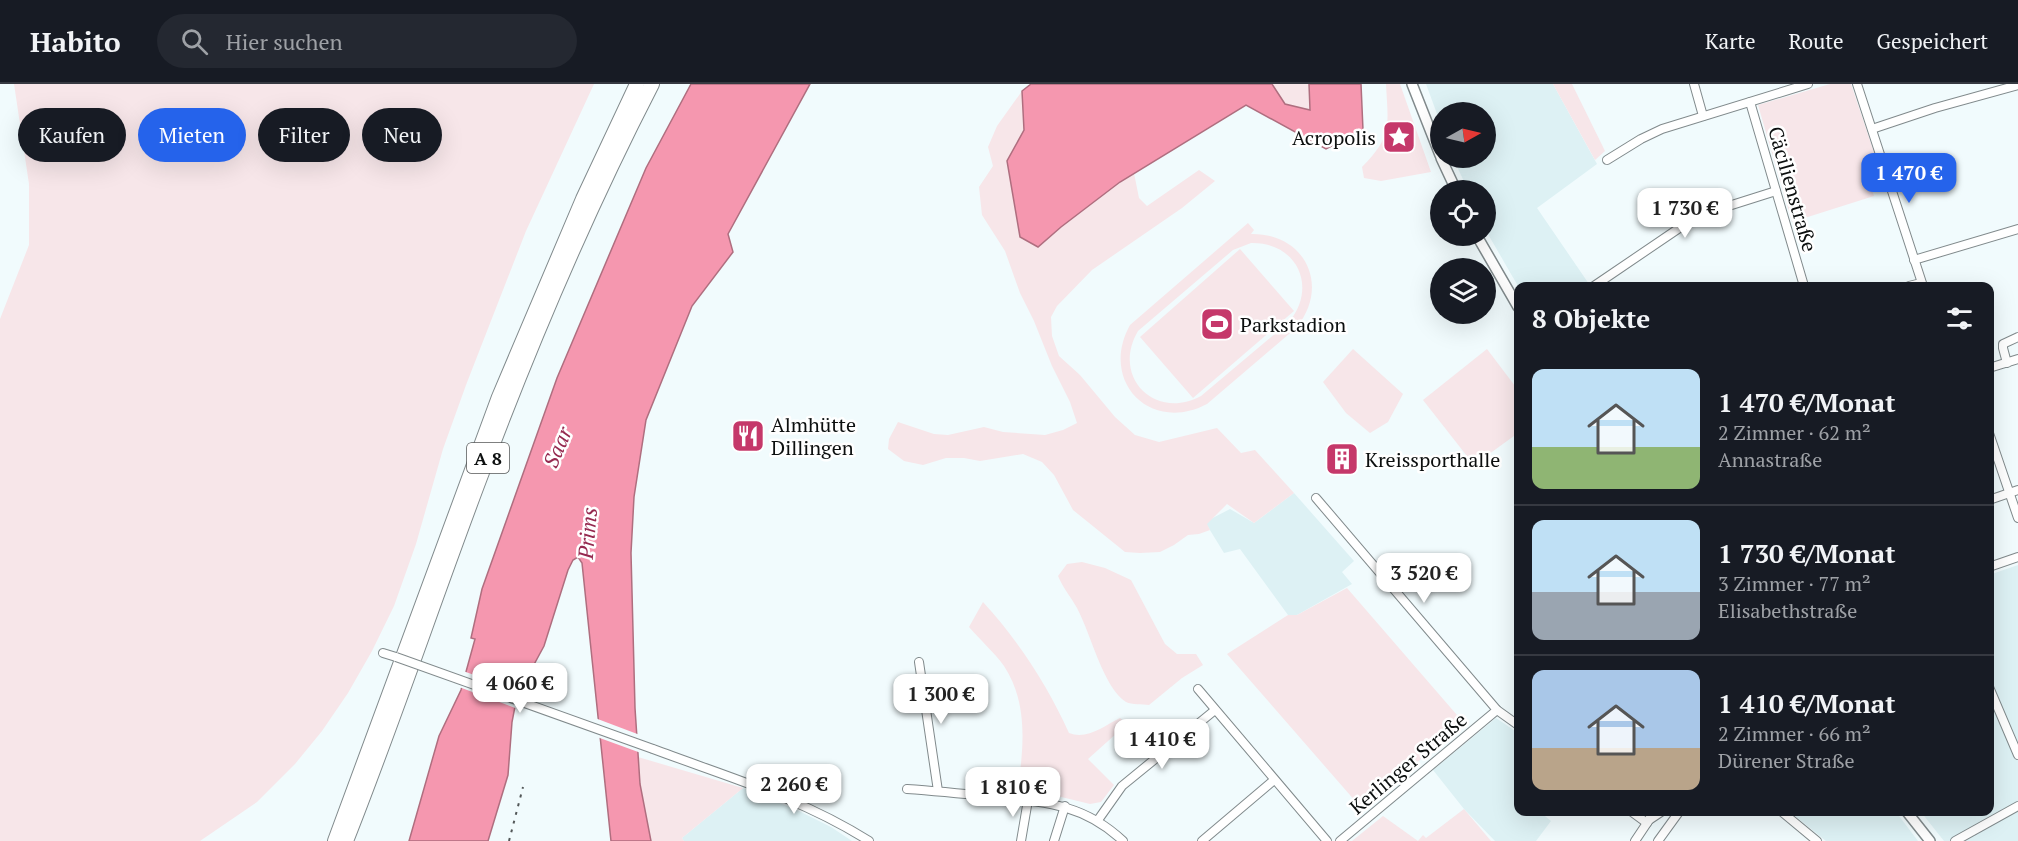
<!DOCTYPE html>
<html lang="de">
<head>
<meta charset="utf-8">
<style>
  :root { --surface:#171b24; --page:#242831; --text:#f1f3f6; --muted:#9ea1a6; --line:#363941; --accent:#2563eb }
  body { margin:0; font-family:"PT Serif",serif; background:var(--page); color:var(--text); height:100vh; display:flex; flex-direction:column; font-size:22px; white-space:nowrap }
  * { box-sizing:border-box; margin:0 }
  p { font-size:20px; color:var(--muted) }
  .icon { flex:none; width:33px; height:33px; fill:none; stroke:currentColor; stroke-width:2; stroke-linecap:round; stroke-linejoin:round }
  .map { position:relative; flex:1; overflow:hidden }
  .sheet { position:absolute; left:1514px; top:198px; width:480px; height:534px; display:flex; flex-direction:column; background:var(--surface); border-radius:12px; box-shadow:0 6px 24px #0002 }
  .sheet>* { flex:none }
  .hud { position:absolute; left:18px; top:24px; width:570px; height:54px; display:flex; gap:12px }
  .needle { width:39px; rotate:82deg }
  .controls { position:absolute; left:1430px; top:18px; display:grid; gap:12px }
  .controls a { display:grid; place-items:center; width:66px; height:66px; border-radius:50%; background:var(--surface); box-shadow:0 6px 24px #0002; font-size:30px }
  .price { position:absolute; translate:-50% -51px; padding:0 14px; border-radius:12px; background:#fff; color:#222; font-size:20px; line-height:39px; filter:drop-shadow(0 2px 3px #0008) }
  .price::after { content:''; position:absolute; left:50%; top:36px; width:18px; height:14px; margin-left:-9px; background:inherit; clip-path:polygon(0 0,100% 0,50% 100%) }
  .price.active { background:var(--accent); color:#fff }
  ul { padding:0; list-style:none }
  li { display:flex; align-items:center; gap:18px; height:150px; padding:0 18px }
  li+li { border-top:2px solid var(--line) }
  li span { display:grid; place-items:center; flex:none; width:168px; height:120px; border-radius:12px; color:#555 }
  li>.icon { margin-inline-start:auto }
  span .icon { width:72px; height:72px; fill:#fffc; stroke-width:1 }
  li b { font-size:26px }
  h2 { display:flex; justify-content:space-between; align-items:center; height:72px; padding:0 18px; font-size:26px }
  .chip { padding:0 21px; border-radius:27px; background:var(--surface); box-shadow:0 6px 24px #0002; font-size:21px; line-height:54px }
  .chip.active { background:var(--accent); color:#fff }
  header { display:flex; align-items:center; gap:36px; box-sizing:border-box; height:84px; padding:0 30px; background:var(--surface); border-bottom:2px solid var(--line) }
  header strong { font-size:28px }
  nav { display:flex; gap:33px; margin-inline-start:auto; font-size:21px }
  .search { width:420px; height:54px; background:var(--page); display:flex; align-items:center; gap:15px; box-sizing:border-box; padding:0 21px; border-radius:33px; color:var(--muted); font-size:22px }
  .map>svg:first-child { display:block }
  .built { fill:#ddf1f4 }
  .green { fill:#f7e6e9; fill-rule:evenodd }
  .water { fill:#f597af; stroke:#af6e7f; stroke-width:1.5 }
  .pier { fill:#f1fbfd }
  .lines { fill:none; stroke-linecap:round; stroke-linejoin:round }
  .minor-casing { stroke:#818a8c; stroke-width:10 }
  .tertiary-casing { stroke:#818a8c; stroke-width:12 }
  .motorway-casing { stroke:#818a8c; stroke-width:16 }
  .minor { stroke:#fff; stroke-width:8 }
  .tertiary { stroke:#fff; stroke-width:9 }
  .motorway { stroke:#fff; stroke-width:14 }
  .rail { stroke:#525758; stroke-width:2; stroke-dasharray:3 6; stroke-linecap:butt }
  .minor-bridge-casing { stroke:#818a8c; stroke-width:10; stroke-linecap:butt }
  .minor-bridge { stroke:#fff; stroke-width:8 }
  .labels { text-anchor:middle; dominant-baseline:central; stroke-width:5; stroke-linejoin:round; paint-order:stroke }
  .shield { fill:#fff; stroke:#555757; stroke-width:1.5 }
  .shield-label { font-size:18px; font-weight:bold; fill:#0c0f0f }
  .poi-label { font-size:20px; fill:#0c0f0f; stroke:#fff; text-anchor:start }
  .street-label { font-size:20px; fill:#0c0f0f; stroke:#fff }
  .water-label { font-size:21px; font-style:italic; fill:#95294f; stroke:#fff }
</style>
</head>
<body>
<header>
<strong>Habito</strong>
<div class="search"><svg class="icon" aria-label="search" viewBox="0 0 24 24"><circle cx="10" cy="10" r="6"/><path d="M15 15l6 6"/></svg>Hier suchen</div>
<nav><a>Karte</a><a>Route</a><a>Gespeichert</a></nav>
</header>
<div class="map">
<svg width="2018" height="757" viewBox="0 0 2018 757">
  <rect width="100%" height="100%" fill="#f1fbfd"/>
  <g class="built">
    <path d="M1426,0H1553L1597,80L1537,124L1589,200L1585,202H1518L1485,145V106H1468L1453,74H1485V28H1440V38Z"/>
    <path d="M1294,409L1354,477L1342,488L1352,500L1297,531H1288L1240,465L1224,469L1205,438L1230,425L1254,439Z"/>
    <path d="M2018,481V757H1944L1921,728H1989V491Z"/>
    <path d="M1496,634L1518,649V728H1540L1551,737L1536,757H1495L1464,725L1433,686Z"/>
    <path d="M743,704L799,727L831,743L852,757H684L682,754Z"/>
    <path d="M1790,728H1896L1918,757H1826Z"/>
  </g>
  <g class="green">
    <path d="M14,0H594L526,147L466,301L443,365L416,460L394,522L372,567L348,609L322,647L295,680L257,718L200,757H0V235L29,161V100Z"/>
    <path d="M1272,0H1309L1310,26L1285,20Z"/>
    <path d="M1386,0H1400L1431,88L1381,97L1364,94L1362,83C1393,52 1388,41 1386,0Z"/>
    <path d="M1553,0H1572L1605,67L1595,76Z"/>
    <path d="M1830,0H1851L1881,89L1868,93L1874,112L1792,138L1758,21Z"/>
    <path d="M1022,7L1024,46L1007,77L1038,163C1068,136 1100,110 1134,89L1139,114L1147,122L1199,86L1215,97L1182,124L1092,186L1057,222L1051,233L1052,252L1059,272L1080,291L1115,333L1135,351L1159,358L1217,344L1241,369L1255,366L1294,409L1254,439L1227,420L1207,440L1210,446L1199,450L1188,451L1174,461L1160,468L1140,469L1125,468L1073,426L1054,391L1042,378L1023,370L980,377L964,374H946L923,381L904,377L888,365L889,355L898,338L934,350L948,351L984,343L1003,348L1045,351L1063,346L1077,339L1070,318L1052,282L1034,237L1020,209L1005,167L982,131L979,103L993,82L988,63L997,42Z"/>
    <path d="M1248,139L1254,146L1251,150C1305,149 1331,202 1296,244L1207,320C1150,350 1099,297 1130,241ZM1251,159C1297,158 1318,203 1289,238L1201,312C1155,337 1111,293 1138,247L1233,166Z"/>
    <path d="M1240,165L1294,227L1193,314L1140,253Z"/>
    <path d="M1353,265L1403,310L1388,338L1370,349L1346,329L1323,298Z"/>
    <path d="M1487,265L1518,306V349L1474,381L1423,316Z"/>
    <path d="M1082,478L1105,484L1131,496L1165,560L1177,570H1196L1203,581L1182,594L1149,621C1142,620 1132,621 1126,618C1103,603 1091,550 1077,524C1071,513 1063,504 1058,492L1067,480Z"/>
    <path d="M1347,504L1463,638L1363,726L1227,570L1288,531H1297Z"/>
    <path d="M983,518C1018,556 1048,602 1069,649C1087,656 1104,642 1120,634L1127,640L1088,675L1114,701L1101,718L1090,720L1045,709V699L1019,697C1024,658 1027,617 1004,582C994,568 980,556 969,543Z"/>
    <path d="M638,673L743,704L682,754L684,757H651L640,700Z"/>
    <path d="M1464,725L1491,757H1352L1383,732L1418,757L1423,751L1426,754Z"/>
  </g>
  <g class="water">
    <path d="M691,0H810L728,150L733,168L692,222L646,336L634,413L631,469L635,624L640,700L651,757H611L582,479L578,473L573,476L568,486L544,562L517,612L512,638L508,691L488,757H409L439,652L461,606L475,555L471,554L482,505L557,294L646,84Z"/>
    <path d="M1031,0H1272L1285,20L1310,26L1309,0H1361L1363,46L1326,65L1246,21L1120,98L1061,143L1038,163L1020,153L1007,77L1024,46L1022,7Z"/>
  </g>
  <g class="pier">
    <path d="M463,587L522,608L518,625L459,603Z"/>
    <path d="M595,634L640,651L641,669L597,653Z"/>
  </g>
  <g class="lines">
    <defs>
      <g id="minor">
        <path d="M1694,0L1703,32"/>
        <path d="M1857,0L1923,202"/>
        <path d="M1750,18L1804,202"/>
        <path d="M1872,45L1935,24L2018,1"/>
        <path d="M1607,76L1641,55L1662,45L1808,0"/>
        <path d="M1914,176L2018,145"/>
        <path d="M1594,202L1697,132L1776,107"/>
        <path d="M1909,202L1921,199"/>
        <path d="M2007,279L2003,264V260L2018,253"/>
        <path d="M1989,284L2018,275"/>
        <path d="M1989,349L2018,434"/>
        <path d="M1316,414L1497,626L1518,641"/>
        <path d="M1989,416L2018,406"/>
        <path d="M1989,483L2018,473"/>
        <path d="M383,569L396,573"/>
        <path d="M919,578L938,707"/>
        <path d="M1989,603L2018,671"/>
        <path d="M1198,605L1327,757"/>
        <path d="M653,665C728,693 801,714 869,757"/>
        <path d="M907,705C936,707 966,710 995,713C1045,718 1084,720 1123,757"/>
        <path d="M1632,728L1647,739"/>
        <path d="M1782,728L1817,757"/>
        <path d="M1098,736L1122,702L1215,626"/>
        <path d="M1649,736L1661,728"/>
        <path d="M1021,757L1028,716"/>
        <path d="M1054,757L1065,722"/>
        <path d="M1202,757L1274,696"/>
        <path d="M1340,757L1497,626"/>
        <path d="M1635,757L1649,736L1652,728"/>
        <path d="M1658,757L1679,728"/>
        <path d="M1955,757L2018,722"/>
      </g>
      <g id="tertiary">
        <path d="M1412,0L1440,71"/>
        <path d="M1441,74L1456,106"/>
        <path d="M1477,152L1518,223"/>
        <path d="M1907,728L1930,757"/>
      </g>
      <g id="motorway">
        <path d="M335,757L499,313L583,115L637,0"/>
        <path d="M346,757C394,636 435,512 481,391C531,258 587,126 652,0"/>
      </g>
    </defs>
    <use href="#minor" class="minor-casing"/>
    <use href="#tertiary" class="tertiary-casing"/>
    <use href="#motorway" class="motorway-casing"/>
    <use href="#minor" class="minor"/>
    <use href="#tertiary" class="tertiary"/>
    <use href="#motorway" class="motorway"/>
    <path class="rail" d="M509,757L523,703"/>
    <defs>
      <path id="minor-bridge" d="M396,573L653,665"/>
    </defs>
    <use href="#minor-bridge" class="minor-bridge-casing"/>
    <use href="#minor-bridge" class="minor-bridge"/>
  </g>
  <defs>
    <symbol id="sight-square" viewBox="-11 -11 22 22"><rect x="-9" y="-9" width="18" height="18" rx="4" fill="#c5386a" stroke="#fff"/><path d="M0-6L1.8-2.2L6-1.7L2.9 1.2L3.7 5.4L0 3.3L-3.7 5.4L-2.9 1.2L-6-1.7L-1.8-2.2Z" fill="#fff"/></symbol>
    <symbol id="stadium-square" viewBox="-11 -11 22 22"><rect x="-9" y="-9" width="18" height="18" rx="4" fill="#c5386a" stroke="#fff"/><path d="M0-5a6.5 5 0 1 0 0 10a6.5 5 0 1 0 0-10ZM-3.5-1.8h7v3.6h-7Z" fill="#fff"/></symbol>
    <symbol id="restaurant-square" viewBox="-11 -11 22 22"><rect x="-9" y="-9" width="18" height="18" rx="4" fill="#c5386a" stroke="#fff"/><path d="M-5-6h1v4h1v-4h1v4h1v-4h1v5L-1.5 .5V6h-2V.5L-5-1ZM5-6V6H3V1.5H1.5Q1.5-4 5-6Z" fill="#fff"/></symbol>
    <symbol id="building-square" viewBox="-11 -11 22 22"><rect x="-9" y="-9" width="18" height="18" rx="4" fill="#c5386a" stroke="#fff"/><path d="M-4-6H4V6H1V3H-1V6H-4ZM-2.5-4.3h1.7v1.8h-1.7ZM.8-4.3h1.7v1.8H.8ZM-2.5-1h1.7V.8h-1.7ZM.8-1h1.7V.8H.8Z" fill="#fff"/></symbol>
  </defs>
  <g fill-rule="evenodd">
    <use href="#sight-square" x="1380" y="34" width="38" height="38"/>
    <use href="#stadium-square" x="1198" y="221" width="38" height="38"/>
    <use href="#restaurant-square" x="729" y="333" width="38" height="38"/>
    <use href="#building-square" x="1323" y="356" width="38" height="38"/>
  </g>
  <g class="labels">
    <rect class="shield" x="467" y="359" width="42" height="30" rx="4.5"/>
    <g class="shield-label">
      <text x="488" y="374">A 8</text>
    </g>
    <g class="poi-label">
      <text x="1376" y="53" text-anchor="end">Acropolis</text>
      <text x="1240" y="240">Parkstadion</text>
      <text x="771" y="340">Almhütte<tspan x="771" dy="23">Dillingen</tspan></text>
      <text x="1365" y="375">Kreissporthalle</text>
    </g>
    <g class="street-label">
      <text transform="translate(1793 105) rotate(74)">Cäcilienstraße</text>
      <text transform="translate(1408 679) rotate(-40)">Kerlinger Straße</text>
    </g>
    <g class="water-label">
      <text transform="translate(557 363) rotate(-67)">Saar</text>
      <text transform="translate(587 449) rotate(-85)">Prims</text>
    </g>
  </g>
</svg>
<div class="controls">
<a><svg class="needle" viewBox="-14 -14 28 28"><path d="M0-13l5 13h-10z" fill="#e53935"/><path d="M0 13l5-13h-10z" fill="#9ea1a6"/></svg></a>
<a><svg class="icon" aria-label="locate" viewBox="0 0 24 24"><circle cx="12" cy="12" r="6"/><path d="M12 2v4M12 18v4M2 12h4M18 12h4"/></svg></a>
<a><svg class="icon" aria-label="layers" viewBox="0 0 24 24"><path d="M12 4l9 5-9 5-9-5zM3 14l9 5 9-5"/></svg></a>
</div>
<b class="price active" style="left:1909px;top:120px">1 470 €</b>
<b class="price" style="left:1685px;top:155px">1 730 €</b>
<b class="price" style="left:1424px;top:520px">3 520 €</b>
<b class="price" style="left:520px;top:630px">4 060 €</b>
<b class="price" style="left:941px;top:641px">1 300 €</b>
<b class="price" style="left:1162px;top:686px">1 410 €</b>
<b class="price" style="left:794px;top:731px">2 260 €</b>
<b class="price" style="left:1013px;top:734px">1 810 €</b>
<div class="hud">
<a class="chip">Kaufen</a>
<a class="chip active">Mieten</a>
<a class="chip">Filter</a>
<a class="chip">Neu</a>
</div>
<section class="sheet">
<h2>8 Objekte<svg class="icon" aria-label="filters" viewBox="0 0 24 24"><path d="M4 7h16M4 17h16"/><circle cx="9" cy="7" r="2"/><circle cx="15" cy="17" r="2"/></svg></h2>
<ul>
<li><span style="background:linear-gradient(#bfe0f5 65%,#8fb573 0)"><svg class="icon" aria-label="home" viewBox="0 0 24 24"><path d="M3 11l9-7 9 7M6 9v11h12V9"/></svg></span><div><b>1 470 €/Monat</b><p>2 Zimmer · 62 m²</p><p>Annastraße</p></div></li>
<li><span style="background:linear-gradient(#bfe0f5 60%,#9aa5b1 0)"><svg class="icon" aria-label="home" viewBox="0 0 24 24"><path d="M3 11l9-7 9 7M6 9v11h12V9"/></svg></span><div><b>1 730 €/Monat</b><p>3 Zimmer · 77 m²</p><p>Elisabethstraße</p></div></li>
<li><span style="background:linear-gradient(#a9c7e8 65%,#b9a48a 0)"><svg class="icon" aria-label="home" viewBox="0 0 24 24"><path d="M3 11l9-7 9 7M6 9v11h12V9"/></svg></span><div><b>1 410 €/Monat</b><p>2 Zimmer · 66 m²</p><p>Dürener Straße</p></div></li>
</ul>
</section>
</div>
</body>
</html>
